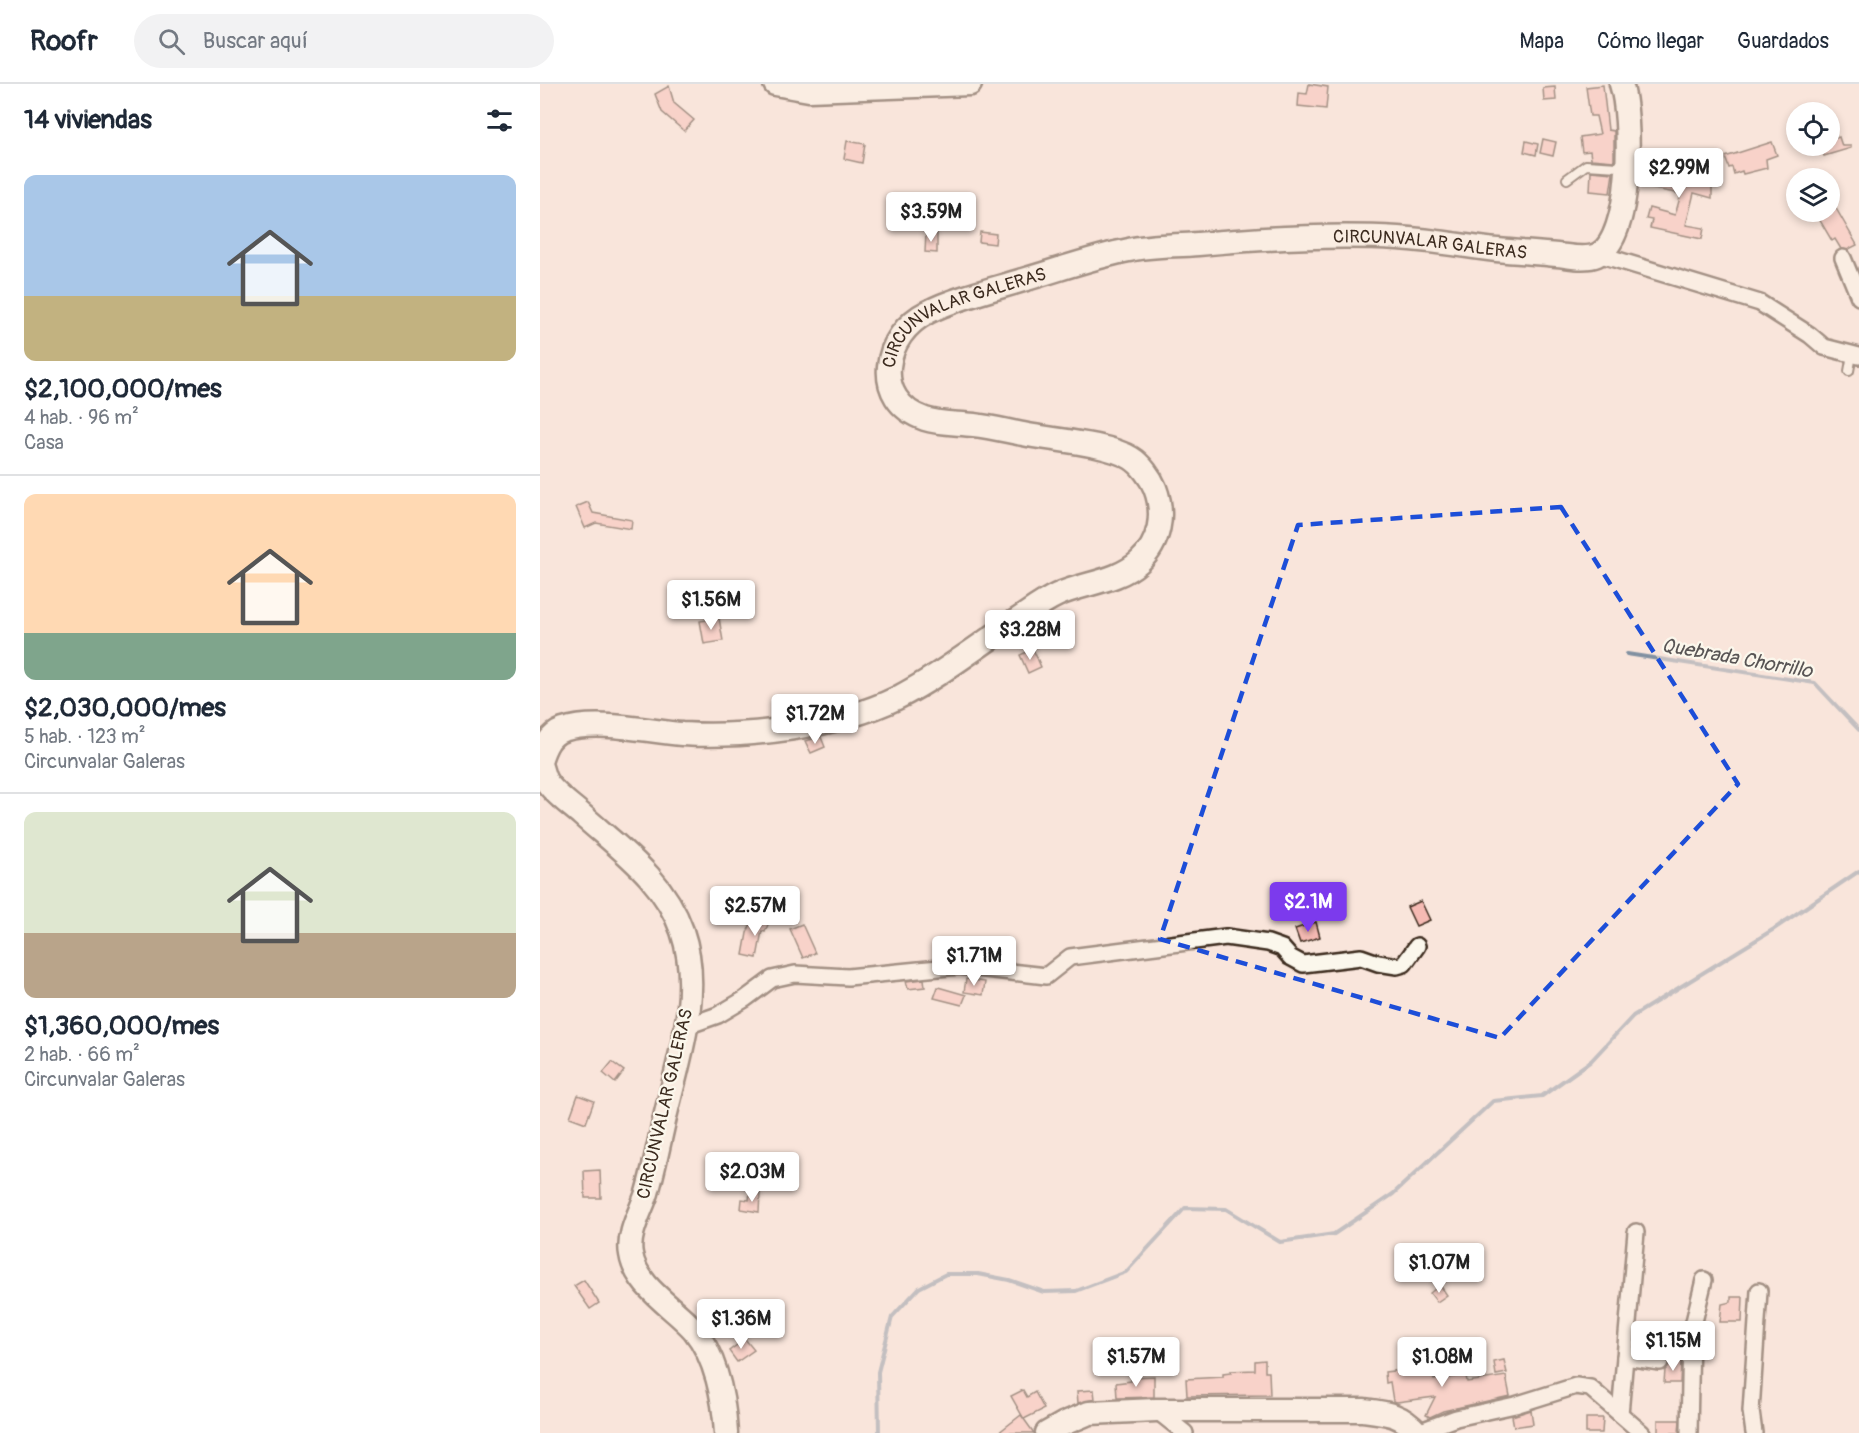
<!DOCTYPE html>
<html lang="es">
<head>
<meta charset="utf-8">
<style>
  :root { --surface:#fff; --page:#f2f2f3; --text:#1f2937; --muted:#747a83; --line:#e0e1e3; --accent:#7c3aed }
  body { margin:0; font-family:Pangolin,sans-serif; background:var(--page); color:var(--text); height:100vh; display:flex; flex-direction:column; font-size:22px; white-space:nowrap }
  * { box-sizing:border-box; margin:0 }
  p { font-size:20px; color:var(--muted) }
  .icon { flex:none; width:33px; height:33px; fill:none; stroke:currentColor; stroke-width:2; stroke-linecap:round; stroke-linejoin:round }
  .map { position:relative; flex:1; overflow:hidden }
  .drawer { display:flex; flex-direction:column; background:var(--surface); width:540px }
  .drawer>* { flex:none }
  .controls { position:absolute; left:1246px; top:18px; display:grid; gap:12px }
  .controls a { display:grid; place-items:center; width:54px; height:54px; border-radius:50%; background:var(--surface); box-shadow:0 3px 9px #0003; font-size:30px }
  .price { position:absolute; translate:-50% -51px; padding:0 14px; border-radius:6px; background:#fff; color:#222; font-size:20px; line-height:39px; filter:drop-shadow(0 2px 3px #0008) }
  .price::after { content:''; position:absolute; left:50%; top:36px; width:18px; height:14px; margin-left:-9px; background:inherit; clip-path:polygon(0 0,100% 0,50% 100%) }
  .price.on { background:var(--accent); color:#fff }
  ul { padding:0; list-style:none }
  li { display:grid; align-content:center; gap:12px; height:318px; padding:0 24px }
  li+li { border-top:2px solid var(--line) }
  li span { display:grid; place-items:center; height:186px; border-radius:12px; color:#555 }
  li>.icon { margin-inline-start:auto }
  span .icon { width:108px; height:108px; fill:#fffc; stroke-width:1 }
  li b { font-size:26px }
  h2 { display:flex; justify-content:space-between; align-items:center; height:72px; padding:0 24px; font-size:26px }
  header { display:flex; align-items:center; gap:36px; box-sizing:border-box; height:84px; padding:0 30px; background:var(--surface); border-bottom:2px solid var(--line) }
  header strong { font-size:28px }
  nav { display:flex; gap:33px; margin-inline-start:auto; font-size:21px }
  .search { width:420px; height:54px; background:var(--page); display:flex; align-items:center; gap:15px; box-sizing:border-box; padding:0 21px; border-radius:33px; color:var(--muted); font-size:22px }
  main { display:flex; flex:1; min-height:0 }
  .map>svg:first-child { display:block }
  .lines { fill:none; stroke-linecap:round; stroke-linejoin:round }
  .stream { stroke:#8190a1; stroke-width:4 }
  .building { fill:#f5bab3; stroke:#3b2a1e; stroke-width:1.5 }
  .lane-casing { stroke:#3b2a1e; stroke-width:12 }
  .street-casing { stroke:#3b2a1e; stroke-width:20 }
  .secondary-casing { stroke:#3b2a1e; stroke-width:27 }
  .lane { stroke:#fbf7ec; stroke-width:8 }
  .street { stroke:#fbf7ec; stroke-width:15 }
  .secondary { stroke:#fbf7ec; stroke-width:22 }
  .marked { fill:none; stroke:#1d4ed8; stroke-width:4.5; stroke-dasharray:12 8; stroke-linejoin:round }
  .labels { text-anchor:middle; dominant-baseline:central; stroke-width:4.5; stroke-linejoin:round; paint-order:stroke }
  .street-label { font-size:18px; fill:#3b2a1e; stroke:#fbf7ec }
  .water-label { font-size:20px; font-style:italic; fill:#585454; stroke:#fbf7ec }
</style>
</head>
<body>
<header>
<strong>Roofr</strong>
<div class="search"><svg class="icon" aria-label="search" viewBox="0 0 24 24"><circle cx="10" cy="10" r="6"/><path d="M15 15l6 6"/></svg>Buscar aquí</div>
<nav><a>Mapa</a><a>Cómo llegar</a><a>Guardados</a></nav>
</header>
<main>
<section class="drawer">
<h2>14 viviendas<svg class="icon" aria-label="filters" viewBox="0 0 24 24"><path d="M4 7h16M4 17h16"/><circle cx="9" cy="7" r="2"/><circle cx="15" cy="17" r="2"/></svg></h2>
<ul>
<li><span style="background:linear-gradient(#a9c7e8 65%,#c2b280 0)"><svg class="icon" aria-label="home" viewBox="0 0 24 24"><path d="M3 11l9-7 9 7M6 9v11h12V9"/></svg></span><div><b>$2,100,000/mes</b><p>4 hab. · 96 m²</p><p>Casa</p></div></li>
<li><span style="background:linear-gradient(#ffd9b3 75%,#7fa58c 0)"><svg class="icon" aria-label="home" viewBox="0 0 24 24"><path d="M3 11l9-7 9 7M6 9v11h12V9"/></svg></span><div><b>$2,030,000/mes</b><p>5 hab. · 123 m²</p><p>Circunvalar Galeras</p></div></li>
<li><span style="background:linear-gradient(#dfe7d0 65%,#b9a48a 0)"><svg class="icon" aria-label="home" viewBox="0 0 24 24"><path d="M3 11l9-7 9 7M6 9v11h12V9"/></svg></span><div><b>$1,360,000/mes</b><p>2 hab. · 66 m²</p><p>Circunvalar Galeras</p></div></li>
</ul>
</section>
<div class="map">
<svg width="1319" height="1349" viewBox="0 0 1319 1349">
  <rect width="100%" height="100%" fill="#f9e5db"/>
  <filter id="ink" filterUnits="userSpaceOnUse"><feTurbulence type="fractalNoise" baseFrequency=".0167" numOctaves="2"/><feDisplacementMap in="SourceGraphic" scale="12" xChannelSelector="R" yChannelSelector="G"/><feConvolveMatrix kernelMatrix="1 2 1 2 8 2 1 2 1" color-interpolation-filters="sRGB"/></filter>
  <g filter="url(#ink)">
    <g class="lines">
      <g class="stream">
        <path d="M1087,570L1275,599L1319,646"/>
        <path d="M339,1349L338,1288L352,1233L379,1204L406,1190H438L469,1196L504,1208L536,1207L586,1188L645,1124L686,1125L740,1158L794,1150L853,1110L953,1017L1002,1012L1051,977L1093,932L1234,845L1319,787"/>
      </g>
    </g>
    <g class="building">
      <path d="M769,0L788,3L786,25L758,22L759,9L767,10Z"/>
      <path d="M1063,1L1068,46L1074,47V77L1051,75L1050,67L1042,68L1040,53L1060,50L1056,32H1050L1046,3Z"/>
      <path d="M129,2L134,19L154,36L144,47L122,28L115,10Z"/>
      <path d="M1015,3L1016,16L1004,17L1003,4Z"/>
      <path d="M1299,53L1302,62H1311V64L1284,72L1281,62H1290V56Z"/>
      <path d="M1003,55L1016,58L1013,72L1000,69Z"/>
      <path d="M307,57L325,60L322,79L304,75Z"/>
      <path d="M986,57L998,60L996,71L984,68Z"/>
      <path d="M1232,58L1237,71L1226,75L1227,84L1203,90L1202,87L1194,90L1192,83L1189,84L1185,73Z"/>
      <path d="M1117,84L1156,90V84H1172V114L1154,109L1146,141L1164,144L1162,155L1110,144L1112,136L1106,135L1109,124L1135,131L1141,110L1103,103L1104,92L1115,93Z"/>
      <path d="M1051,87L1073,89L1070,109L1050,107Z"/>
      <path d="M1290,114L1317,161L1307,166L1301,165L1295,155L1292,157L1275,128H1290Z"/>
      <path d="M440,148L456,150L455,160L439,158Z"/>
      <path d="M386,149L397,150V169L385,168Z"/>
      <path d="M48,418L53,429L92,436L91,445L56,439L45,444L36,423Z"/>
      <path d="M179,534L183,557L164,560L160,537Z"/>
      <path d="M493,565L501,583L488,589L480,571Z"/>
      <path d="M281,653L285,663L271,669L265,657Z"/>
      <path d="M881,817L890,836L876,842L867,823Z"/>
      <path d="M214,832L229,838L225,848L222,847L217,874L203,871L207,849Z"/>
      <path d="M776,838L780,853L760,859L755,845Z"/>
      <path d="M262,840L275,869L263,874L250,845Z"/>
      <path d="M384,895L385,903L368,905L366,897Z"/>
      <path d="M426,895L445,898L443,911L424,908Z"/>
      <path d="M398,903L426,911L422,921L394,914Z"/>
      <path d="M72,978L84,987L75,999L63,989Z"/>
      <path d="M38,1011L54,1017L46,1039L30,1033Z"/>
      <path d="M60,1086L61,1114H45L44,1087Z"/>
      <path d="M210,1108L220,1109L219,1128L201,1125L202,1115L209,1116Z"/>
      <path d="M44,1196L59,1219L50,1225L34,1202Z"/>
      <path d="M900,1201L907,1211L897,1218L890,1209Z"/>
      <path d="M1191,1213H1203L1202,1238H1180L1182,1220L1191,1218Z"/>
      <path d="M205,1255L214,1266L197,1278L189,1267Z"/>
      <path d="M887,1272L889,1285H893L894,1296L926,1291L927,1298L966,1292L970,1312L903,1327L890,1333L886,1331L895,1313L857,1318L853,1317L850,1298L846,1299L845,1288L869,1285L867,1274Z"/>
      <path d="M725,1276V1288H729L730,1311L647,1312L646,1295L683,1293V1290L691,1289L690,1287L715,1286V1277Z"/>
      <path d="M964,1276L967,1289L956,1291L954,1278Z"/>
      <path d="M1129,1276H1141L1140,1299H1124L1125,1286L1130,1280Z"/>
      <path d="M614,1292V1313L577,1314L576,1299L591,1297V1293Z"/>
      <path d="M483,1306L487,1313L495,1308L504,1325L484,1335L471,1312Z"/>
      <path d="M554,1306L555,1315L538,1319L537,1307Z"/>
      <path d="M991,1326L993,1340L974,1343L972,1332Z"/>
      <path d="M481,1331L494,1349H458Z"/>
      <path d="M1046,1334H1063L1062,1349H1046Z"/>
      <path d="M1118,1336H1140L1139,1349H1118Z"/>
    </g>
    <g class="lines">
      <defs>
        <g id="lane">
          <path d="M1088,84L1109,86"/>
          <path d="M1027,95L1046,81L1078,83L1086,81"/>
          <path d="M1309,287L1312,271"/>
        </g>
        <g id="street">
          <path d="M1058,170L1220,219L1270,251L1284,263L1319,272"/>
          <path d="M1303,174L1319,213"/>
          <path d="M147,942L178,931L205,915L232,895L255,890L308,893L419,882L506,892L530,873L686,853L728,859L742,864L750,873L763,880L821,873L838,879L857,882L864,880L877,862"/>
          <path d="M1085,1273L1120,1278"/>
          <path d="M616,1326L645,1349"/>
          <path d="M1080,1330L1096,1148"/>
          <path d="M878,1348L916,1334L975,1321L1036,1302L1050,1304L1102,1349"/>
          <path d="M1149,1349L1151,1250L1164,1196"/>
          <path d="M1214,1349L1211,1327L1219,1207"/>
        </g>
        <g id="secondary">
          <path d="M235,0L269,6L430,0"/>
          <path id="s1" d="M0,677C4,664 9,651 23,646C56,635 107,647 142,650C207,654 298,643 357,614C398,593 435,564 474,538C488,529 502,518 517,511C543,499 577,498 599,478C620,459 625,430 615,404C611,394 601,380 591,374C566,359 512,356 483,350C467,347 451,343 434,341C418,339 400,340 385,335C330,316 343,250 388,228C415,214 454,205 483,196C518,186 553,173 589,166C611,161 636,162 658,160C725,154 791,150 858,154C891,156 924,162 957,166C977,168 997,169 1017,171C1029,172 1045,176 1057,171C1093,155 1092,32 1081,0"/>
          <path d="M0,680C2,685 3,692 6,697C14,710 31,721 42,731C81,766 124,795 142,847C162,905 141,968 127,1025C120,1053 115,1082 107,1109C101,1127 87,1151 91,1170C96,1203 134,1223 154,1246C176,1273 184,1315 186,1349"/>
          <path d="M507,1349L523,1340L549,1329L616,1326H823C848,1329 861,1330 878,1349"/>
        </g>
      </defs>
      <use href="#lane" class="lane-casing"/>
      <use href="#street" class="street-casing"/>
      <use href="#secondary" class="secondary-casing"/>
      <use href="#lane" class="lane"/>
      <use href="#street" class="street"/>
      <use href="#secondary" class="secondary"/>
    </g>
  </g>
  <path d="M0 0H1319V1349H0ZM1021,423L1198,700L960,954L620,855L758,441Z" fill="#f9e5db" fill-opacity=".55" fill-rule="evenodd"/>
  <path class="marked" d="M1021,423L1198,700L960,954L620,855L758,441Z"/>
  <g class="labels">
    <g class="street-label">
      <text stroke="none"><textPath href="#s1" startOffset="1641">CIRCUNVALAR GALERAS</textPath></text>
      <text stroke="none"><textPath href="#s1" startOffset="1155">CIRCUNVALAR GALERAS</textPath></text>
      <text transform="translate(125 1020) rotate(-77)">CIRCUNVALAR GALERAS</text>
    </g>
    <g class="water-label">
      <text transform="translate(1197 574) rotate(10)">Quebrada Chorrillo</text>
    </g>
  </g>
</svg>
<div class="controls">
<a><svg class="icon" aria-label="locate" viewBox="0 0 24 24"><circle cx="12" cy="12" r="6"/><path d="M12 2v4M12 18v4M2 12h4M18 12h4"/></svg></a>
<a><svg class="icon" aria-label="layers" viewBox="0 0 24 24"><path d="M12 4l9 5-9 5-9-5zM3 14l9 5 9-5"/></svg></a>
</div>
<b class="price" style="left:1139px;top:115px">$2.99M</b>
<b class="price" style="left:391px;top:159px">$3.59M</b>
<b class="price" style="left:171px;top:547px">$1.56M</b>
<b class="price" style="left:490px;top:577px">$3.28M</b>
<b class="price" style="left:275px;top:661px">$1.72M</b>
<b class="price on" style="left:768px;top:849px">$2.1M</b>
<b class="price" style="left:215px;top:853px">$2.57M</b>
<b class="price" style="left:434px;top:903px">$1.71M</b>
<b class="price" style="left:212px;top:1119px">$2.03M</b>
<b class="price" style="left:899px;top:1210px">$1.07M</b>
<b class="price" style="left:201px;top:1266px">$1.36M</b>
<b class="price" style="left:1133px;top:1288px">$1.15M</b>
<b class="price" style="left:596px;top:1304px">$1.57M</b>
<b class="price" style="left:902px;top:1304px">$1.08M</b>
</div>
</main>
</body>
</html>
